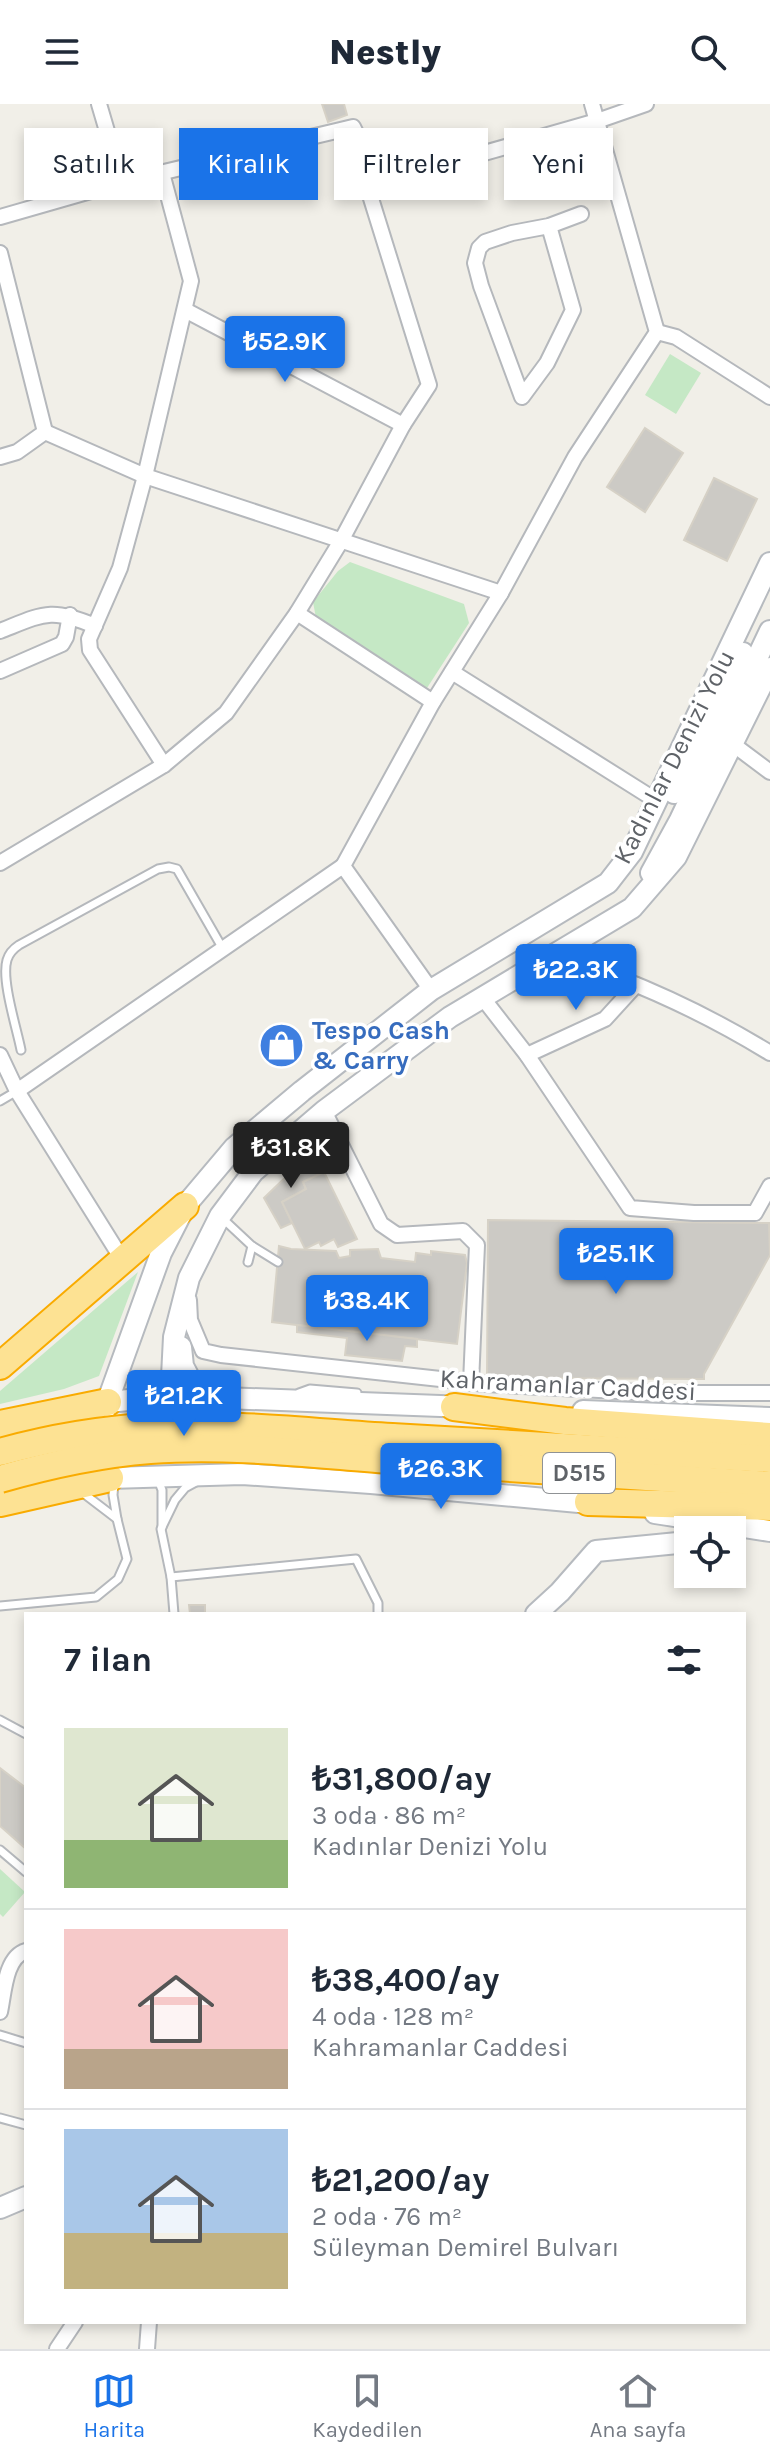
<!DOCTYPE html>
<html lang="tr">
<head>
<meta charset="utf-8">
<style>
  :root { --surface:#fff; --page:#f2f2f3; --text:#1f2937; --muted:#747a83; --line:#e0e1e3; --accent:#1a73e8 }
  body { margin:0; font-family:Karla,sans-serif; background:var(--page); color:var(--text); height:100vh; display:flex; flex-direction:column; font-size:30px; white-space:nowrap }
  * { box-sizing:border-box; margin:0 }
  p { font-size:26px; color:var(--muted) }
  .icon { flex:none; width:44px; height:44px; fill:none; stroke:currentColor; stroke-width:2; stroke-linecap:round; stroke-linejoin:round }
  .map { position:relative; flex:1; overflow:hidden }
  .drawer { position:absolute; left:24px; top:1508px; width:722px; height:712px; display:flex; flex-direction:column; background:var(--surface); border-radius:0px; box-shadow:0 4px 12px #0003 }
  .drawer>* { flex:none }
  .hud { position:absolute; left:24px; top:24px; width:722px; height:72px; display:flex; gap:16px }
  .buttons { position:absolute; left:674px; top:1412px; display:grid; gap:16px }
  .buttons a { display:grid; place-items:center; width:72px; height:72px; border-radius:0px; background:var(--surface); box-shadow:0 4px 12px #0003; font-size:40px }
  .price { position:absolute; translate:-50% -68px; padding:0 18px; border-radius:8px; background:var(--accent); color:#fff; font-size:26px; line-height:52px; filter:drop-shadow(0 2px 4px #0008) }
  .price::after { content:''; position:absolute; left:50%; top:48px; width:24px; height:18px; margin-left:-12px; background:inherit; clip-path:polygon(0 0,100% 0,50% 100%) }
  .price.selected { background:#222; color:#fff }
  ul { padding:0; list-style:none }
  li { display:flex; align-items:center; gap:24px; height:200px; padding:0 40px }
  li+li { border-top:2px solid var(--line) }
  li span { display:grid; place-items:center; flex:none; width:224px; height:160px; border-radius:0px; color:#555 }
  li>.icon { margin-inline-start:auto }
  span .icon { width:96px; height:96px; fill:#fffc; stroke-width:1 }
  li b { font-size:34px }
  h2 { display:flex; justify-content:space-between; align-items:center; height:96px; padding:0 40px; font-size:34px }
  .pill { padding:0 28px; border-radius:0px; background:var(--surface); box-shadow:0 4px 12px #0003; font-size:28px; line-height:72px }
  .pill.selected { background:var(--accent); color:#fff }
  header { display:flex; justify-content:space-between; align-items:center; height:104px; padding:0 40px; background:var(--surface); font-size:36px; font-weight:800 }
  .tabs { display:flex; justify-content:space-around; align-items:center; height:112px; border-top:2px solid var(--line); background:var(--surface); font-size:22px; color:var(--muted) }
  .tabs a { display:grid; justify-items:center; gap:4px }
  .tabs .selected { color:var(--accent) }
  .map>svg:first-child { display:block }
  .green { fill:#c5e8c5 }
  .building { fill:#cccac5; stroke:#d6d1c6; stroke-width:2 }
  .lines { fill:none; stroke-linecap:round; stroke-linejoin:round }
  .lane-casing { stroke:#b5b8bc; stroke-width:11 }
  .street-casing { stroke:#b5b8bc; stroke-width:18 }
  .secondary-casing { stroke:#b6babf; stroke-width:24 }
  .highway-casing { stroke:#f9ab00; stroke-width:30 }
  .lane { stroke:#fff; stroke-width:7 }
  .street { stroke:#fff; stroke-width:14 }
  .secondary { stroke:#fff; stroke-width:20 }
  .highway { stroke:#fde293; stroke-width:26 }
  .highway-bridge-casing { stroke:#f9ab00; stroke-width:30; stroke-linecap:butt }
  .highway-bridge { stroke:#fde293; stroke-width:26 }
  .labels { text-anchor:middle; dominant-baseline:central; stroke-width:7; stroke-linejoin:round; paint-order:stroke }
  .shield { fill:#fff; stroke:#8f9295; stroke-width:2 }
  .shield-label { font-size:24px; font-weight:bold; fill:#5f6368 }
  .street-label { font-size:26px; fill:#5f6368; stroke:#fff }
  .shop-label { font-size:26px; font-weight:bold; fill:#366cbe; stroke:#fff; text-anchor:start }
</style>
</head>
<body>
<header><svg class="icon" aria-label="menu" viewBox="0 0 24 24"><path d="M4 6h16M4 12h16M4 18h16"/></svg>Nestly<svg class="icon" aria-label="search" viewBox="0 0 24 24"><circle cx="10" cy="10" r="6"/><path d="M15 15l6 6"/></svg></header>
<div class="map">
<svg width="770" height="2245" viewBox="0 0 770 2245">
  <rect width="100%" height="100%" fill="#f1efe8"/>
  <g class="green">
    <path d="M670,250L701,269L676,310L645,291Z"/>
    <path d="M350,458L464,500L469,519L427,584L316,514L313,498L338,467Z"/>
    <path d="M138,1168L99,1272L64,1285L0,1300V1287Z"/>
    <path d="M0,1765L25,1788L3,1813L0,1810Z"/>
  </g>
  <g class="building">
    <path d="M322,0H344L347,11L328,18Z"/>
    <path d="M645,324L683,349L645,408L607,383Z"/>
    <path d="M714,374L757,395L727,457L684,436Z"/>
    <path d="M316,1054L324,1068L303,1078L306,1085L282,1098L292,1119L281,1124L264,1094L296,1063Z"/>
    <path d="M324,1068L357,1135L338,1143L334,1135L321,1142L319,1138L305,1145L282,1098L306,1085L303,1078Z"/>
    <path d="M488,1116L769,1119L770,1151L704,1270V1275L487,1274Z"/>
    <path d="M279,1142L291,1145L336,1147L339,1154L350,1152V1146L378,1145L381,1154L415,1158L416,1149L431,1151V1147L465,1151L467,1159L457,1240L272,1218Z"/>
    <path d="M297,1221L417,1235V1243L405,1242L402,1257L345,1251L347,1234L297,1228Z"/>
    <path d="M189,1501H205V1510H190Z"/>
    <path d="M0,1664L26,1684V1745L0,1722Z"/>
  </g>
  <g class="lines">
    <defs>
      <g id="lane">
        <path d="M21,946C17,925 1,876 7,856C9,849 13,845 19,841L158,765L169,763L177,765L223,845"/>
        <path d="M0,997L17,987"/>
        <path d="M221,1113L252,1142L278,1158"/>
        <path d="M248,1158L252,1142"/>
        <path d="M299,1289L310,1285L357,1289"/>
        <path d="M158,1376L162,1386V1423"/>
        <path d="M114,1380L113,1391L117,1415"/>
        <path d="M171,1473L356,1455L378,1499V1510"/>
        <path d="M0,1502L96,1493L118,1475L127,1455L117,1415L83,1389"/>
        <path d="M174,1510L171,1473L161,1425L175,1396L185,1384L196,1378"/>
        <path d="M0,1616L26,1630"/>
        <path d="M0,1746L26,1768"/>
        <path d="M0,1931L26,1939"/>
        <path d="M0,2014L26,2021"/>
      </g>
      <g id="street">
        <path d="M99,0L122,78"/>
        <path d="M162,69L191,177L145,372L120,464L89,535L90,546L164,661"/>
        <path d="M0,113L122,78L353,23L374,65L403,72L597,17L646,0"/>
        <path d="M549,122L573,206L547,259L522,293L481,182L475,159L479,144L485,138L512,129L549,122L581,110"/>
        <path d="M0,149L45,328L17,348L0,353"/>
        <path d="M185,206L403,321"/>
        <path d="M657,228L676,233L770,293"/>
        <path d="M45,328L145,372L501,489"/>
        <path d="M297,509L433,598"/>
        <path d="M0,527C43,510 51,503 95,522"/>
        <path d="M0,567L62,540L66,533L70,511"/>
        <path d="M452,568L657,697"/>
        <path d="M734,641L770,668"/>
        <path d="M0,759L164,661L226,609L297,509L341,437L403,321L429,281L369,88L374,65"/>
        <path d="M617,873C671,894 721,919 770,949"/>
        <path d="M431,886L343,762L433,598L501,489L575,353L657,228L592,0"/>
        <path d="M482,893L527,951L630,1104L694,1109H755L770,1082"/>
        <path d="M0,951L17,987L122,1155"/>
        <path d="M527,951L605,915L636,881"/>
        <path d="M17,987L343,762"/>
        <path d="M324,1007L381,1120L397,1131L463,1127L477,1141L471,1279"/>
        <path d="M189,1196L190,1216L203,1247L221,1251L486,1280L656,1289H770"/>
        <path d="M0,1908C4,1890 5,1853 26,1847"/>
        <path d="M57,2245L75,2218"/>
        <path d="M147,2245L149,2218"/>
      </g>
      <g id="secondary">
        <path d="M674,689L743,549"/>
        <path d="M651,769L680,716L770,527"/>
        <path d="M181,1243L183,1262L193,1281L215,1290"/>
        <path d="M108,1298L171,1292L467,1303"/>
        <path d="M583,1307L770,1314"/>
        <path d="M162,1333L171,1292L174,1233L189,1174L220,1112L253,1068L324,1007L450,913L632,804L676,753L770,564"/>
        <path d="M600,1400L371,1379L242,1370L110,1374C100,1357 97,1341 99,1321L161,1149L185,1102L234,1044L302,987L431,886L608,779L632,748L770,459"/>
        <path d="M655,1409L770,1427"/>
        <path d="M536,1510L560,1488L596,1447L688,1438"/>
        <path d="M0,2104L26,2093"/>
      </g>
      <g id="highway">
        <path d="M0,1262L185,1102"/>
        <path d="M454,1303L565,1317L770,1332"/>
        <path d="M0,1320L108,1298"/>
        <path d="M392,1333L770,1355"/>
        <path d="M388,1356L770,1381"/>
        <path d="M588,1398L770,1403"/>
        <path d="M0,1399L110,1374"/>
      </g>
    </defs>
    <use href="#lane" class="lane-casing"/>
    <use href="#street" class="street-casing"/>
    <use href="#secondary" class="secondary-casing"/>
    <use href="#highway" class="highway-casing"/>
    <use href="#lane" class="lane"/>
    <use href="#street" class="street"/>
    <use href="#secondary" class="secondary"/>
    <use href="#highway" class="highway"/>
    <defs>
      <g id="highway-bridge">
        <path d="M0,1348C47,1335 97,1326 146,1323C227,1318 310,1328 392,1333"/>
        <path d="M0,1375C49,1361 99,1350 150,1346C229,1340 309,1350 388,1356"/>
      </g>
    </defs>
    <use href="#highway-bridge" class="highway-bridge-casing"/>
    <use href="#highway-bridge" class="highway-bridge"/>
  </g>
  <defs>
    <symbol id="shop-disc" viewBox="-11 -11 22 22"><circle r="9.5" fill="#3f7fe0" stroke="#fff"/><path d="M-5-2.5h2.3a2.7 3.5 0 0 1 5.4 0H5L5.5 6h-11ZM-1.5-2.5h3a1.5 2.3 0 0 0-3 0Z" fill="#fff"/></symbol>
  </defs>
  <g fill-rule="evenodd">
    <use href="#shop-disc" x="256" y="916" width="51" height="51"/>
  </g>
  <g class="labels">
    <rect class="shield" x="543" y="1349" width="72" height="40" rx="6"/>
    <g class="shield-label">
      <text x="579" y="1369">D515</text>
    </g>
    <g class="street-label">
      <text transform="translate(674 653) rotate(-63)">Kadınlar Denizi Yolu</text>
      <text transform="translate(568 1281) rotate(3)">Kahramanlar Caddesi</text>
    </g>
    <g class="shop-label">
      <text x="312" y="926">Tespo Cash<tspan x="312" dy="30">&amp; Carry</tspan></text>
    </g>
  </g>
</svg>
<div class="buttons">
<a><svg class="icon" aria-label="locate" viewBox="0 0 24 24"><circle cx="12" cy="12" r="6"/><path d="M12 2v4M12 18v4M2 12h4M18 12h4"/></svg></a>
</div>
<b class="price" style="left:285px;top:280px">₺52.9K</b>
<b class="price" style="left:576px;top:908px">₺22.3K</b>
<b class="price selected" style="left:291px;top:1086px">₺31.8K</b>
<b class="price" style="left:616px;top:1192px">₺25.1K</b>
<b class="price" style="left:367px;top:1239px">₺38.4K</b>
<b class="price" style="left:184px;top:1334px">₺21.2K</b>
<b class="price" style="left:441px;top:1407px">₺26.3K</b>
<div class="hud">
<a class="pill">Satılık</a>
<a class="pill selected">Kiralık</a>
<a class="pill">Filtreler</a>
<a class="pill">Yeni</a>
</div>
<section class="drawer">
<h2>7 ilan<svg class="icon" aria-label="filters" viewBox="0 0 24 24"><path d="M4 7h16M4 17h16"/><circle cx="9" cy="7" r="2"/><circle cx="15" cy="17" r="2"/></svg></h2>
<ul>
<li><span style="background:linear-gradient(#dfe7d0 70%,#8fb573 0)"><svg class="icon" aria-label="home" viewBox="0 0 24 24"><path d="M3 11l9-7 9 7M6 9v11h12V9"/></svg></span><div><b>₺31,800/ay</b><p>3 oda · 86 m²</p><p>Kadınlar Denizi Yolu</p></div></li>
<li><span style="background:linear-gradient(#f6c9c9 75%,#b9a48a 0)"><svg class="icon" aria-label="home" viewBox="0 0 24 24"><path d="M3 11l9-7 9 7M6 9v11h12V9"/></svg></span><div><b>₺38,400/ay</b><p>4 oda · 128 m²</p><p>Kahramanlar Caddesi</p></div></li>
<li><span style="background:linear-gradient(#a9c7e8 65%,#c2b280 0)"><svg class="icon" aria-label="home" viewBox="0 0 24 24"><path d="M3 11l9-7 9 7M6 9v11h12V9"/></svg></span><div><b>₺21,200/ay</b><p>2 oda · 76 m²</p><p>Süleyman Demirel Bulvarı</p></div></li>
</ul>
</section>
</div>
<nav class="tabs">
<a class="selected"><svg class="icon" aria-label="map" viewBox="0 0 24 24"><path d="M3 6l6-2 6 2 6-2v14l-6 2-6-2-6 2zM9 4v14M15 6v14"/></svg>Harita</a>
<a><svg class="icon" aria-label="saved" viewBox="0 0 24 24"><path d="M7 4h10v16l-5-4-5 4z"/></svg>Kaydedilen</a>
<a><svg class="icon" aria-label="home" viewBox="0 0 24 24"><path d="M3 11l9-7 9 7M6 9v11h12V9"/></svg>Ana sayfa</a>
</nav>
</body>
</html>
